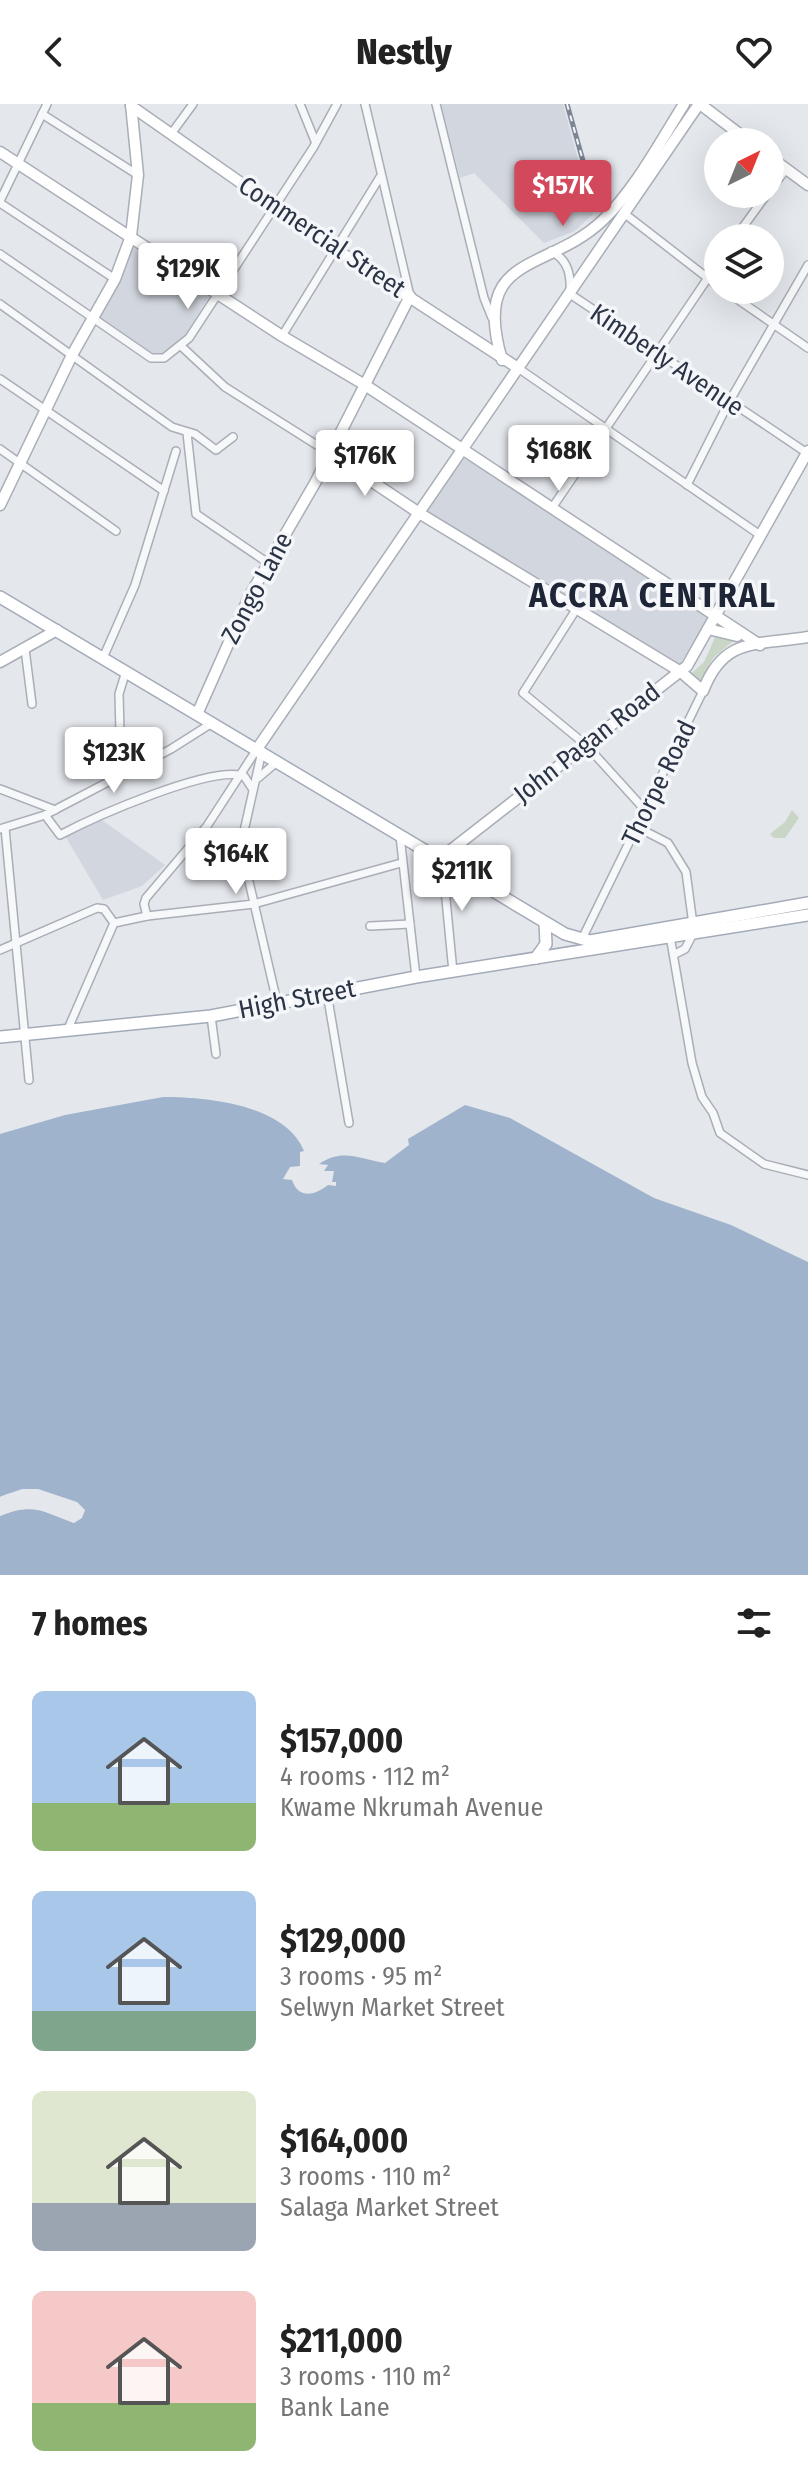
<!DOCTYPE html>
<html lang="en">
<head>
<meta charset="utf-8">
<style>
  :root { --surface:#fff; --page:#f6f6f6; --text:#222; --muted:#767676; --accent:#d1495b }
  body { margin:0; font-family:"Fira Sans Condensed",sans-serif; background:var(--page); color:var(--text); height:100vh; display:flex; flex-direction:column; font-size:30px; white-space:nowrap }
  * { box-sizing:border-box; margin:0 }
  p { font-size:26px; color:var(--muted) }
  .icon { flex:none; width:44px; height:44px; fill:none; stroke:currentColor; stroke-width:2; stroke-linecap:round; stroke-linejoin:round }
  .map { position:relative; height:1471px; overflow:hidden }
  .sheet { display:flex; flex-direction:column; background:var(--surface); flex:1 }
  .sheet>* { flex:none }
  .needle { width:52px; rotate:43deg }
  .buttons { position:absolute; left:704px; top:24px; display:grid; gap:16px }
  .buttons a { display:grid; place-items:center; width:80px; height:80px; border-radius:50%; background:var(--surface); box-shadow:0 8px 32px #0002; font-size:40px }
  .price { position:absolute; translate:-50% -68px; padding:0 18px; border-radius:8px; background:#fff; color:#222; font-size:26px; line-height:52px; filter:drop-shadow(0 2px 4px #0008) }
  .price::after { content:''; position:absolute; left:50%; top:48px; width:24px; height:18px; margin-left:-12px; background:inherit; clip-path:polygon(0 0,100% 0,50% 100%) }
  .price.selected { background:var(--accent); color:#fff }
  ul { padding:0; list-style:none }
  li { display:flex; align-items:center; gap:24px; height:200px; padding:0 32px }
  li span { display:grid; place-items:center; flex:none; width:224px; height:160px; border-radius:12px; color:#555 }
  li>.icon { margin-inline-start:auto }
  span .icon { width:96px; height:96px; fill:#fffc; stroke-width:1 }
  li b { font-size:34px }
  h2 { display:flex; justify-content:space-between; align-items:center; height:96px; padding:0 32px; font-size:34px }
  header { display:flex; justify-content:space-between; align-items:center; height:104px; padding:0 32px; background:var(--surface); font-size:36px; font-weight:800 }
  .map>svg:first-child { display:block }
  .built { fill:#d2d6de }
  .green { fill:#c9d6c5 }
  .water { fill:#9fb4cc }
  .pier { fill:#e4e7ec }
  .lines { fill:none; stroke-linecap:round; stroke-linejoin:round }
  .street-casing { stroke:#a9aeb7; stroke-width:10 }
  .secondary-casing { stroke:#a9aeb7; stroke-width:13 }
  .primary-casing { stroke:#a3abb8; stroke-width:14 }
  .street { stroke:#f7f8fa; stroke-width:7 }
  .secondary { stroke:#fff; stroke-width:10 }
  .primary { stroke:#fff; stroke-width:11 }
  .rail-casing { stroke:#7d8696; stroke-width:5 }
  .rail { stroke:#f4f6f9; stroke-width:2; stroke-dasharray:6; stroke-linecap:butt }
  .labels { text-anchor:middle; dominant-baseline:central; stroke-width:7; stroke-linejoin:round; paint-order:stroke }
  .street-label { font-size:26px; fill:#2b3445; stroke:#f4f6f9 }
  .district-label { font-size:34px; font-weight:bold; letter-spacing:2px; fill:#1d2536; stroke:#f4f6f9 }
</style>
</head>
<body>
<header><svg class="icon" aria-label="back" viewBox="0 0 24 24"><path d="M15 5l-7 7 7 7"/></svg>Nestly<svg class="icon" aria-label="heart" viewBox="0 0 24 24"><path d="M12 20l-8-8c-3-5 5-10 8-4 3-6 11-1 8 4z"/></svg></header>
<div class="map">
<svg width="808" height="1471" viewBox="0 0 808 1471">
  <rect width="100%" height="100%" fill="#e4e7ec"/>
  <g class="built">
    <path d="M441,0H563L593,110L575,127L544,139L474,69L460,74Z"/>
    <path d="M134,134L213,186L181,238L166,254L154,253L96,214Z"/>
    <path d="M462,353L711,509L677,565L427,408Z"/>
    <path d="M99,714L165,761L142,782L103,796L64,730Z"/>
  </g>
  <g class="green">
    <path d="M717,529L733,537L713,554L701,577L692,569L704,558Z"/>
    <path d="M792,706L799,714L785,734H774L770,730L785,718Z"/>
  </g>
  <path class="water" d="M163,993C206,993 285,1000 304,1047L300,1048V1062L290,1063L283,1075L292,1076C299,1097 317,1090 328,1081L336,1082V1078H332L334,1067H324L328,1061L319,1060C343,1044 359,1055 385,1059L409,1041L408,1035L465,1001L510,1014L654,1094L731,1121L808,1158V1471H0V1412C32,1399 44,1407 74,1419L85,1406C52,1391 36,1377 0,1393V1030L65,1011Z"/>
  <path class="pier" d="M22,1385H38L77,1398L85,1406L82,1414L74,1419L40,1406L22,1403L0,1412V1407L22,1399L41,1402L74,1415L79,1411L81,1407L75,1402L38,1389H23L0,1397V1393Z"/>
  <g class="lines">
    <defs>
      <g id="street">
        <path d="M300,0L315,37"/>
        <path d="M365,0L410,192"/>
        <path d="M436,0L484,194L492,214"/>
        <path d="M42,10L138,71"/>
        <path d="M171,30L193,0"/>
        <path d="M770,86L787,64"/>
        <path d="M0,97L47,0"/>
        <path d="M0,99L115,175"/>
        <path d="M625,110L718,182"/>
        <path d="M735,134L767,90"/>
        <path d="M551,147C569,156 571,172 570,190L807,349"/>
        <path d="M0,150L151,254H164L189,234L313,44L337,0"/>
        <path d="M724,186L808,244"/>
        <path d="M0,200L172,323L195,330L216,346L233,333"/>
        <path d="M282,232L380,73"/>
        <path d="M181,242L225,283L331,350"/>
        <path d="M518,264L760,431"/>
        <path d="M0,275L164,387"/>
        <path d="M187,329L196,410L268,459"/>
        <path d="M0,345L116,427"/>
        <path d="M687,381L729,298L808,161"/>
        <path d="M552,404L718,159"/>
        <path d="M577,504L523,589L586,641L645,706"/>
        <path d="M25,545L32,600"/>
        <path d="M103,554L135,481L176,347"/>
        <path d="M120,629L119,590L126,567"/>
        <path d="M262,647L244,727V756L277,898"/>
        <path d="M258,674L278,657"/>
        <path d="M0,685L55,706"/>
        <path d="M45,711L60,731C94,713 211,661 244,672L252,684"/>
        <path d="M637,723L668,739L686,768L694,828L685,845L675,850"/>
        <path d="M5,724L29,976"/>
        <path d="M0,725L45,711L171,645L212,619"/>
        <path d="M400,732L416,873"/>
        <path d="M442,754L453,868"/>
        <path d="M147,812L144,800L146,794L207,722L257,645"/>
        <path d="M114,819L147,812L254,800L401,759"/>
        <path d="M370,822L410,820"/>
        <path d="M670,832L692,959L702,993L713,1009L720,1029L764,1060L808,1071"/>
        <path d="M582,835L703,587"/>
        <path d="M0,846L97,804L104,805L114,819"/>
        <path d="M327,889L349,1019"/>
        <path d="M211,912L216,950"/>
        <path d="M67,927L114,819"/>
      </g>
      <g id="secondary">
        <path d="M700,0L750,38"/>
        <path d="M131,2L337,146L518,264"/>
        <path d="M0,48L282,232L365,281L760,541"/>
        <path d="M770,53L808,81"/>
        <path d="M502,256C470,148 548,169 603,116C636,84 660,38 684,0"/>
        <path d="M331,350L419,409L681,568L703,587C724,532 756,542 808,533"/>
        <path d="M0,401L72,251L115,175L131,132L138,71L131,0"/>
        <path d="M708,525L737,532"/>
        <path d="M0,558L57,526"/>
        <path d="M198,608L250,491L315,379L410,192"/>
        <path d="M257,645L699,0"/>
        <path d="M442,753L687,562L808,347"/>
      </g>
      <g id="primary">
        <path d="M0,493L565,830L590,837L808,799"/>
        <path d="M536,854L546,840L545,819"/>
        <path d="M0,933L211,912L416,873L808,811"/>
      </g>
    </defs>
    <use href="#street" class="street-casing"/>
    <use href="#secondary" class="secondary-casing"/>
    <use href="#primary" class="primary-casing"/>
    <use href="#street" class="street"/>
    <use href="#secondary" class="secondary"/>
    <use href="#primary" class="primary"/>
    <defs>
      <path id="rail" d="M567,0L587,71"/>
    </defs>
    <use href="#rail" class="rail-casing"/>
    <use href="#rail" class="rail"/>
  </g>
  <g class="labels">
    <g class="street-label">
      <text transform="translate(322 133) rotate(34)">Commercial Street</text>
      <text transform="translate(667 256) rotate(34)">Kimberly Avenue</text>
      <text transform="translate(257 484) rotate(-62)">Zongo Lane</text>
      <text transform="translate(587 639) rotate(-38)">John Pagan Road</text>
      <text transform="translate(659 679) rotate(-64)">Thorpe Road</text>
      <text transform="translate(297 895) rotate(-11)">High Street</text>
    </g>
    <g class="district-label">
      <text x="653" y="491">ACCRA CENTRAL</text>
    </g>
  </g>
</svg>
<div class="buttons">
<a><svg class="needle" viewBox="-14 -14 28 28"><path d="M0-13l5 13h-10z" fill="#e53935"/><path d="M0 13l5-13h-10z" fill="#767676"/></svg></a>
<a><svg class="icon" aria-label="layers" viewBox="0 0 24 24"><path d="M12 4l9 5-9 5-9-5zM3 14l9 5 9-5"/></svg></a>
</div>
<b class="price selected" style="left:563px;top:124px">$157K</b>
<b class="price" style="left:188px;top:207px">$129K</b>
<b class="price" style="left:559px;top:389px">$168K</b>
<b class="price" style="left:365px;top:394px">$176K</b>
<b class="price" style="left:114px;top:691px">$123K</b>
<b class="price" style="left:236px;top:792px">$164K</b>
<b class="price" style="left:462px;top:809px">$211K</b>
</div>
<section class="sheet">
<h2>7 homes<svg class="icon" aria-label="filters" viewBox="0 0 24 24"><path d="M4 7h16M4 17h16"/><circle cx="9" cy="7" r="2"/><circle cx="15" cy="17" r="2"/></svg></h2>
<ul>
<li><span style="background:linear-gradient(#a9c7e8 70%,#8fb573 0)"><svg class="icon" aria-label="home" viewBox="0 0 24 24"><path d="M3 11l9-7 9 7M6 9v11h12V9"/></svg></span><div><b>$157,000</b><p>4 rooms · 112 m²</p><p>Kwame Nkrumah Avenue</p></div></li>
<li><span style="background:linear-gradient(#a9c7e8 75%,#7fa58c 0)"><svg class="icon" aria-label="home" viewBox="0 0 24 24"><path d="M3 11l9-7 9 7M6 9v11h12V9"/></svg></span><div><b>$129,000</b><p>3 rooms · 95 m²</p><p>Selwyn Market Street</p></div></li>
<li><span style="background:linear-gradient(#dfe7d0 70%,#9aa5b1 0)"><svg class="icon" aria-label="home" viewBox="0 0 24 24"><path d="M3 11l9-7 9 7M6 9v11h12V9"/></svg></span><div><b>$164,000</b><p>3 rooms · 110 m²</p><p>Salaga Market Street</p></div></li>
<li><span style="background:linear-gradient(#f6c9c9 70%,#8fb573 0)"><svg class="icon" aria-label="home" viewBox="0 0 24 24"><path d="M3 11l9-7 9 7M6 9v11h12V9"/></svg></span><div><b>$211,000</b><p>3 rooms · 110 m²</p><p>Bank Lane</p></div></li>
</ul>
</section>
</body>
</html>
